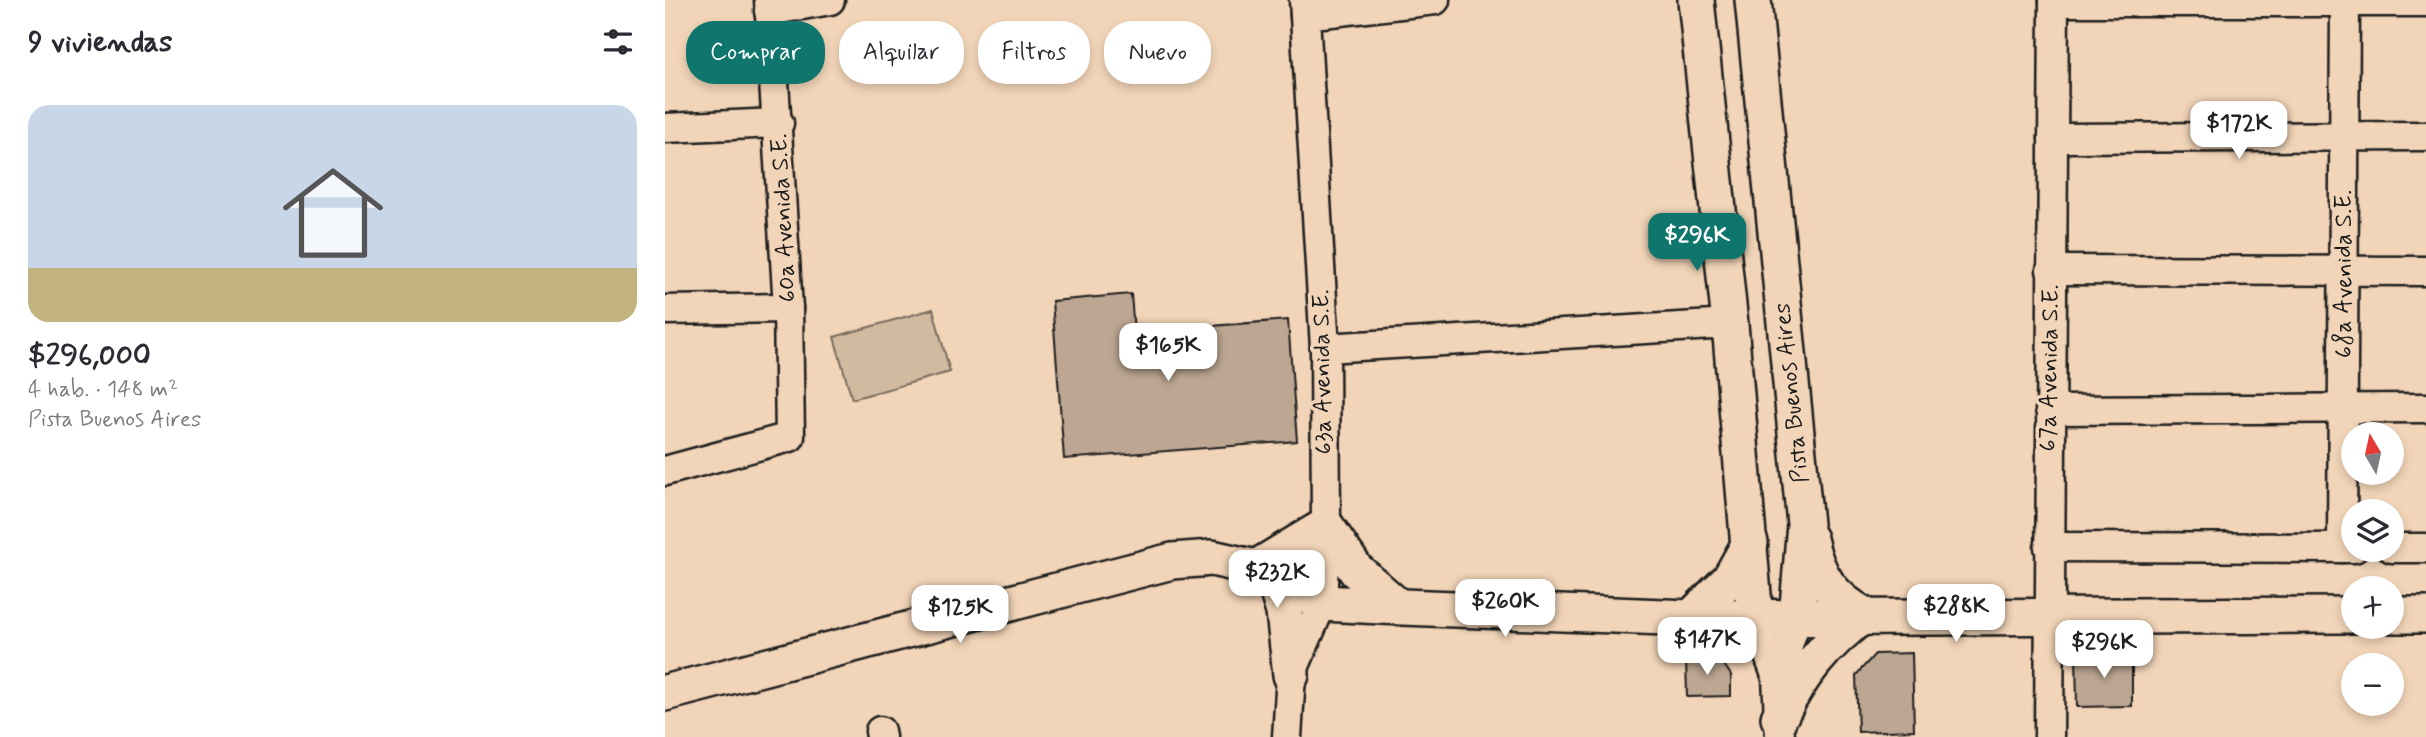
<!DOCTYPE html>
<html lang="es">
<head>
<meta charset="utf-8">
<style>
  :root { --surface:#fff; --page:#f7f7f7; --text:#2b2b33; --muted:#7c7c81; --accent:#0f766e }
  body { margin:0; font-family:Mynerve,sans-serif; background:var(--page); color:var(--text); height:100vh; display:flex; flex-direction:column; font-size:26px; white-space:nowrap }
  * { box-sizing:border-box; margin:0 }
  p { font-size:23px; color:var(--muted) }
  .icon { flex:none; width:38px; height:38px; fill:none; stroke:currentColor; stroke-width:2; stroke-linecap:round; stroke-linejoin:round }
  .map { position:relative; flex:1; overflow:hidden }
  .details { display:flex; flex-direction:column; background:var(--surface); width:665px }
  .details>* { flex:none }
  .guide { position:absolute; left:21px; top:21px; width:665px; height:63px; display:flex; gap:14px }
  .needle { width:46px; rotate:351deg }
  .fabs { position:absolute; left:1676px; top:422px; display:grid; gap:14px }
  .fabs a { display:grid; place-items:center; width:63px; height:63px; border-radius:50%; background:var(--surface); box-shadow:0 4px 10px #0003; font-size:35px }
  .price { position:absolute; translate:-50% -60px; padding:0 16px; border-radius:14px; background:#fff; color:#222; font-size:23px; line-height:46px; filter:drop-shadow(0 2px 4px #0008) }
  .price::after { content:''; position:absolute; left:50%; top:42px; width:21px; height:16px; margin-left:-10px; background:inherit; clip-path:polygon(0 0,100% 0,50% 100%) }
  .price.selected { background:var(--accent); color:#fff }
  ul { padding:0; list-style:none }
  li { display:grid; align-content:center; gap:14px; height:371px; padding:0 28px }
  li span { display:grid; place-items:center; height:217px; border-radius:21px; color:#555 }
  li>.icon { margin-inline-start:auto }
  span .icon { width:126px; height:126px; fill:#fffc; stroke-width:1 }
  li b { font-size:30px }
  h2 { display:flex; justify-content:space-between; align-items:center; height:84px; padding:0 28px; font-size:30px }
  .pill { padding:0 24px; border-radius:28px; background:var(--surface); box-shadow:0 4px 10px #0003; font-size:24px; line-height:63px }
  .pill.selected { background:var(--accent); color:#fff }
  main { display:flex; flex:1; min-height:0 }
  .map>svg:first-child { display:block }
  .green { fill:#d2baa1; stroke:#776b5e; stroke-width:2 }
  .building { fill:#bda792; stroke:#1c1c1c; stroke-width:2 }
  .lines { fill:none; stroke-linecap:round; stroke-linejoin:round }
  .minor-casing { stroke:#1c1c1c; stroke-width:33 }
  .tertiary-casing { stroke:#1c1c1c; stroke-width:40 }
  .minor { stroke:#f2d5b8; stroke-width:28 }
  .tertiary { stroke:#f2d5b8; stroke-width:35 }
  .labels { text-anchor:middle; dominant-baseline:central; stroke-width:7; stroke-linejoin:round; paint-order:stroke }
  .street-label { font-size:24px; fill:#1c1c1c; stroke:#f2d5b8 }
</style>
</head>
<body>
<main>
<section class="details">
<h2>9 viviendas<svg class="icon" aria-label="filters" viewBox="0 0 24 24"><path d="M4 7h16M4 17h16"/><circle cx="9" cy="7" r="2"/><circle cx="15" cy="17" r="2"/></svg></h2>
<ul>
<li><span style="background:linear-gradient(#c9d6e8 75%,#c2b280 0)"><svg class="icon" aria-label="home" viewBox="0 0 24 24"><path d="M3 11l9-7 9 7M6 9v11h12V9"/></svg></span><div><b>$296,000</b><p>4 hab. · 148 m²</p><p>Pista Buenos Aires</p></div></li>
</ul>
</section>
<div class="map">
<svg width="1761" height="737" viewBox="0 0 1761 737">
  <rect width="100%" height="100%" fill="#f2d5b8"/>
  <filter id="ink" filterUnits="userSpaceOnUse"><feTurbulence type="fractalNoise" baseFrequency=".0143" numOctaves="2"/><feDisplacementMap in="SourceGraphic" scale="14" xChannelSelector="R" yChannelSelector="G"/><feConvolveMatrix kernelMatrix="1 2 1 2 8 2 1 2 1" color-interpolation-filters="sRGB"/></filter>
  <g filter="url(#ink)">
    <path class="green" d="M268,309L285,372L187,399L169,337Z"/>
    <g class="building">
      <path d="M466,294L469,332L623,320L632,441L399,459L387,301Z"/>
      <path d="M1247,653L1249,730L1193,732L1191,675L1210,654Z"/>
      <path d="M1467,653V706L1412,707L1411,654Z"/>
      <path d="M1053,656L1066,675V696L1022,697L1021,657Z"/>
    </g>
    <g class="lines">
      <defs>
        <g id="minor">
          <path d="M1389,2H1761"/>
          <path d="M104,11L165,0"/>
          <path d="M640,15L770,0"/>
          <path d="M0,128L114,123"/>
          <path d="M1388,138L1761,136"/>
          <path d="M1386,270L1761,271"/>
          <path d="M0,310L123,308"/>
          <path d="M660,348L1065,324"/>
          <path d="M1385,410L1761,408"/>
          <path d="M0,471L125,437L123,308L104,0"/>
          <path d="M1384,547L1689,548"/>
          <path d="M1677,548L1680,0"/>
          <path d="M1727,548H1761"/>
          <path d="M1090,618L1112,678L1115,737"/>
          <path d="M1112,678L1132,618"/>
          <path d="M215,731L216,737"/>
          <path d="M622,737L626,675L657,603L661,526L660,348L639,0"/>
          <path d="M1384,737L1389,0"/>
        </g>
        <g id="tertiary">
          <path d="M1031,0L1065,324L1090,618"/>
          <path d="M1088,0L1140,524L1132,618"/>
          <path d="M1144,539C1152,576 1166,597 1199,615"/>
          <path d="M591,568L661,526L691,570L732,606"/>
          <path d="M608,576L619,612L626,675"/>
          <path d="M1727,615H1761"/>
          <path d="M1026,618L1065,579L1085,543"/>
          <path d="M0,693L507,561L547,558L591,568L657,603L737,607L1026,618L1689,615"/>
          <path d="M1114,718C1135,675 1160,644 1199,615"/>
        </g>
      </defs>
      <use href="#minor" class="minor-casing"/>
      <use href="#tertiary" class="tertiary-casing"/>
      <use href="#minor" class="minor"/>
      <use href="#tertiary" class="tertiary"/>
    </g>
  </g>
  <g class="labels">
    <g class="street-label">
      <text transform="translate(119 218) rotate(-93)">60a Avenida S.E.</text>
      <text transform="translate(1679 274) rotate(-90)">68a Avenida S.E.</text>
      <text transform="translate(1385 368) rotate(-89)">67a Avenida S.E.</text>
      <text transform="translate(658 372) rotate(-91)">63a Avenida S.E.</text>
      <text transform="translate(1127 393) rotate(-96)">Pista Buenos Aires</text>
    </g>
  </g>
</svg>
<div class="fabs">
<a><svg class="needle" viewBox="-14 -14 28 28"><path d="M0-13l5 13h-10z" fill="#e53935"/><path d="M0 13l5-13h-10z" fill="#7c7c81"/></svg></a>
<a><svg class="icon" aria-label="layers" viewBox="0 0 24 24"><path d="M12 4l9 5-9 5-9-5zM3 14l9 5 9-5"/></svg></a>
<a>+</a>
<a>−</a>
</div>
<b class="price" style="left:1574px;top:161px">$172K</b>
<b class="price selected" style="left:1032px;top:273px">$296K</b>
<b class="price" style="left:503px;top:383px">$165K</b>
<b class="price" style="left:612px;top:610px">$232K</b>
<b class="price" style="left:840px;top:639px">$260K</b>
<b class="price" style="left:1291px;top:644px">$288K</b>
<b class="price" style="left:295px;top:645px">$125K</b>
<b class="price" style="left:1042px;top:677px">$147K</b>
<b class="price" style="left:1439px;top:680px">$296K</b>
<div class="guide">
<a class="pill selected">Comprar</a>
<a class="pill">Alquilar</a>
<a class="pill">Filtros</a>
<a class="pill">Nuevo</a>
</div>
</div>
</main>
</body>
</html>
